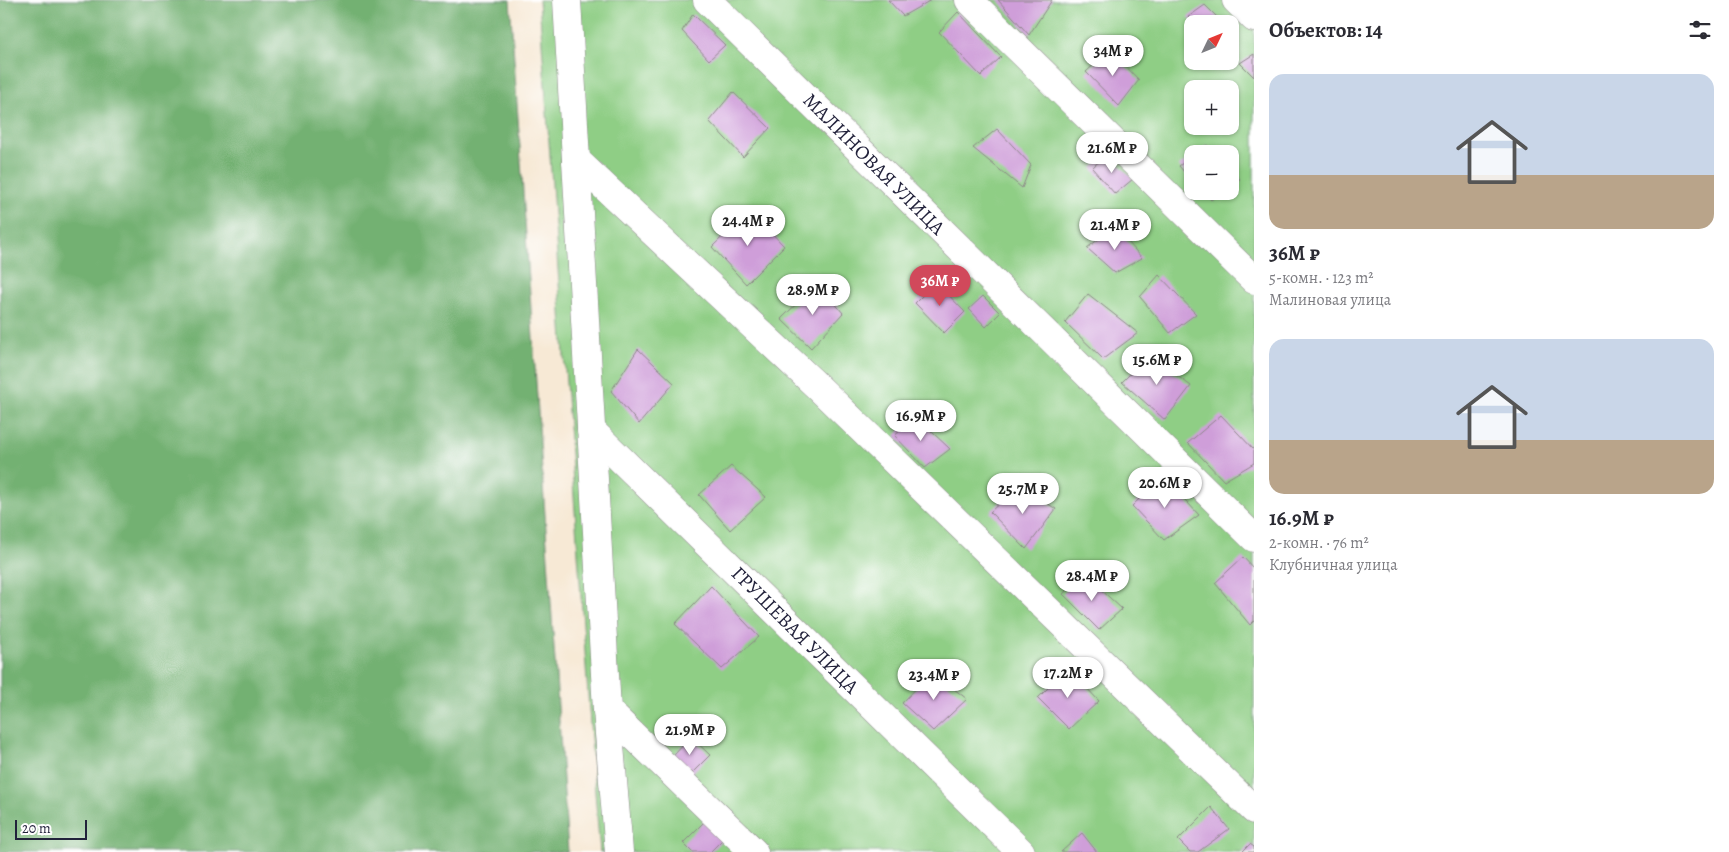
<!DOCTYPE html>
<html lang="ru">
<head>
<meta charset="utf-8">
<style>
  :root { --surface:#fff; --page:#f7f7f7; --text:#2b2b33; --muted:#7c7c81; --accent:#d1495b }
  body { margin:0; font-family:Alegreya,serif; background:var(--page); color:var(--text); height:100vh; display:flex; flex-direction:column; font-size:19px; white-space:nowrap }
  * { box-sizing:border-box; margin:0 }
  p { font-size:16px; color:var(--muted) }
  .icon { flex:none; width:28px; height:28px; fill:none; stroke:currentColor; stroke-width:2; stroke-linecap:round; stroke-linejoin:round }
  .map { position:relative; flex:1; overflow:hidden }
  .side { display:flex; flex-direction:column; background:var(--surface); width:475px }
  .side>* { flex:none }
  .needle { width:32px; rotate:47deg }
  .fabs { position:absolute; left:1184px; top:15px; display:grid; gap:10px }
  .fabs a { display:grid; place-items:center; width:55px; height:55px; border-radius:10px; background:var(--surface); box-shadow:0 1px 4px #0004; font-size:25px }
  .scale { position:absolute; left:15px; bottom:12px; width:72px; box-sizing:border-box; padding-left:5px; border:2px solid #22223b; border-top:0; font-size:14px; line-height:18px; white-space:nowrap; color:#22223b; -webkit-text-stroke:4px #fff; paint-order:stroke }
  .price { position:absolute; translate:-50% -42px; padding:0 11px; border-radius:18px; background:#fff; color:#222; font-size:16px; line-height:32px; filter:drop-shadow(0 1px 2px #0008) }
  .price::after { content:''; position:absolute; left:50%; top:30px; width:15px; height:11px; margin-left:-8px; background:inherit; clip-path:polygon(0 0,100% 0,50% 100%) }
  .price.on { background:var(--accent); color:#fff }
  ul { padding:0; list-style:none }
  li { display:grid; align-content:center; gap:10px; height:265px; padding:0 15px }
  li span { display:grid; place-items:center; height:155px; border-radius:15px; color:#555 }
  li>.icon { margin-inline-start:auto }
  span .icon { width:90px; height:90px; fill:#fffc; stroke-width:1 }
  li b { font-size:21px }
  h2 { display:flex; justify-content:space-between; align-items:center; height:60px; padding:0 15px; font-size:21px }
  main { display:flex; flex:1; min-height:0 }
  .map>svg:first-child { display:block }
  .green { fill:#8fce85; stroke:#587860; fill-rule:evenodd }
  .forest { fill:#73b172; stroke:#4a6a56 }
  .building { fill:#cf9ed9 }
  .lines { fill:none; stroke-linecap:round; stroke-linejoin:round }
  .minor-casing { stroke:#8c8688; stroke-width:29 }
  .minor { stroke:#fff; stroke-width:28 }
  .labels { text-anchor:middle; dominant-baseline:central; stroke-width:5; stroke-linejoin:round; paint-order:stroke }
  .street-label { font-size:20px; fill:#22223b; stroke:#fff }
</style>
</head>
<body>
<main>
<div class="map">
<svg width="1254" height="852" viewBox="0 0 1254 852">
  <rect width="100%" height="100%" fill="#fff"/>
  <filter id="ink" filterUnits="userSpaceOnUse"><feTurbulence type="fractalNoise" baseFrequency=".02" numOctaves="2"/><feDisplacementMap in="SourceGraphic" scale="10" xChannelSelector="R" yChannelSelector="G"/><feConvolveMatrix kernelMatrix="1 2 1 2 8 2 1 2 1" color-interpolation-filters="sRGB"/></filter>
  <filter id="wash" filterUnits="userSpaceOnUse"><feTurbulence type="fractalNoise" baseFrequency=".0096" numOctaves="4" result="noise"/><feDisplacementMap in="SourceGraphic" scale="20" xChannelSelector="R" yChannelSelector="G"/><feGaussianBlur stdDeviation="1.12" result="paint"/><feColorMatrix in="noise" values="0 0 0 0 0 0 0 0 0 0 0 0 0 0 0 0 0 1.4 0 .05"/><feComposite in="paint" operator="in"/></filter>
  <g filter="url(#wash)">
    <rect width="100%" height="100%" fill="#f7e9d5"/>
    <path class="green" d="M539,0H1254V852H600L594,780ZM1192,24H1230V61H1192ZM1192,89H1230V126H1192ZM1192,154H1230V191H1192Z"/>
    <path class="forest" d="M0,0H510L568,852H0Z"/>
    <g id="blocks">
      <g class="building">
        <path d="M888,0H931L903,16Z"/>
        <path d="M998,0H1052L1029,35Z"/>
        <path d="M1205,5L1224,24H1196L1188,17Z"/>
        <path d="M958,12L1001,57L981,76L939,32Z"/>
        <path d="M693,14L725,45L709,60L682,31Z"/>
        <path d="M1110,50L1139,80L1119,106L1086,72Z"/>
        <path d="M1254,54V77L1240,63Z"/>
        <path d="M733,92L770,128L743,157L709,121Z"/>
        <path d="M997,129L1031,165L1022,188L973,148Z"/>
        <path d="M1207,145L1215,154H1195Z"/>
        <path d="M1108,153L1133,179L1115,194L1092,168Z"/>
        <path d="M1192,156V181L1179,166Z"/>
        <path d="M1230,169L1240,179L1230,186Z"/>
        <path d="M1202,191H1223L1211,200Z"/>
        <path d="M750,210L784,246L746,284L712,247Z"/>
        <path d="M1115,227L1142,258L1115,273L1087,248Z"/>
        <path d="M1159,275L1196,314L1170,333L1140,297Z"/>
        <path d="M936,282L965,312L944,333L915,303Z"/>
        <path d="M818,283L843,313L811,348L781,319Z"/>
        <path d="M1088,294L1138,333L1103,359L1065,322Z"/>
        <path d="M983,296L1000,313L986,327L969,309Z"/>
        <path d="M638,349L674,383L639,424L611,391Z"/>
        <path d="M1149,355L1191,386L1165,420L1122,382Z"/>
        <path d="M913,414L950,449L925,468L895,436Z"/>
        <path d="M1221,415L1254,450V463L1224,481L1188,443Z"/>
        <path d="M731,466L766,497L730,530L699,495Z"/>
        <path d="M1163,476L1199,515L1164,540L1132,506Z"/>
        <path d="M1019,485L1056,509L1026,549L990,512Z"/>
        <path d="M1243,557L1254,569V621L1250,625L1215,583Z"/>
        <path d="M1084,574L1122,609L1099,630L1063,594Z"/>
        <path d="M711,586L759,637L722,669L675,624Z"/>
        <path d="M1068,668L1099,701L1069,729L1038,698Z"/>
        <path d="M932,672L967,699L933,731L902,703Z"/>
        <path d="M691,737L710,755L689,776L671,758Z"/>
        <path d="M1211,807L1229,829L1198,852H1190L1178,840Z"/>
        <path d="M704,822L722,840L710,852H692L683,843Z"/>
        <path d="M1082,833L1097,852H1061Z"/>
        <path d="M1250,844L1254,847V852H1242Z"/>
      </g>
    </g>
  </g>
  <g filter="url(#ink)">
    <use href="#blocks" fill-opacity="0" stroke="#8c8688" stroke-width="1"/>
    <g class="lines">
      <defs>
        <g id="minor">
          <path d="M567,0L607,710L619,852"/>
          <path d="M707,0L1254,538"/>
          <path d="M969,0L1254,280"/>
          <path d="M1236,0L1254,18"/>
          <path d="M576,160L818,387L1254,810"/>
          <path d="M591,430L1021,852"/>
          <path d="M607,710L754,852"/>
        </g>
      </defs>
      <use href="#minor" class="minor-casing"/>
      <use href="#minor" class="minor"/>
    </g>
  </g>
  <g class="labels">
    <g class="street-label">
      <text transform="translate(874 164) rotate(45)">МАЛИНОВАЯ УЛИЦА</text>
      <text transform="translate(795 630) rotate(45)">ГРУШЕВАЯ УЛИЦА</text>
    </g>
  </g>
</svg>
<div class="fabs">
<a><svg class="needle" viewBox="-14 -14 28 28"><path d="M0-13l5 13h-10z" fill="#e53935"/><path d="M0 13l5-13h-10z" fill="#7c7c81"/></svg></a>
<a>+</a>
<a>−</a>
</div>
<div class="scale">20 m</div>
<b class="price" style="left:1113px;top:77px">34M ₽</b>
<b class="price" style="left:1112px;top:174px">21.6M ₽</b>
<b class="price" style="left:748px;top:247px">24.4M ₽</b>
<b class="price" style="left:1115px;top:251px">21.4M ₽</b>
<b class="price on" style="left:940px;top:307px">36M ₽</b>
<b class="price" style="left:813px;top:316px">28.9M ₽</b>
<b class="price" style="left:1157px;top:386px">15.6M ₽</b>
<b class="price" style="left:921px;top:442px">16.9M ₽</b>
<b class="price" style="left:1165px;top:509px">20.6M ₽</b>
<b class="price" style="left:1023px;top:515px">25.7M ₽</b>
<b class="price" style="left:1092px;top:602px">28.4M ₽</b>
<b class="price" style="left:1068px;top:699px">17.2M ₽</b>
<b class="price" style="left:934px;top:701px">23.4M ₽</b>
<b class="price" style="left:690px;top:756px">21.9M ₽</b>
</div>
<section class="side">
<h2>Объектов: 14<svg class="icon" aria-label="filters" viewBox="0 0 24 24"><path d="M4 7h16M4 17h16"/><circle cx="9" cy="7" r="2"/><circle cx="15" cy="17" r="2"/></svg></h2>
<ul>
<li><span style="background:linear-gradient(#c9d6e8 65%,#b9a48a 0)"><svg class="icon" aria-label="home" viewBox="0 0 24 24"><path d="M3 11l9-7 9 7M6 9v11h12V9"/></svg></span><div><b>36M ₽</b><p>5-комн. · 123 m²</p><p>Малиновая улица</p></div></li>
<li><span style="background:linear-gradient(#c9d6e8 65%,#b9a48a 0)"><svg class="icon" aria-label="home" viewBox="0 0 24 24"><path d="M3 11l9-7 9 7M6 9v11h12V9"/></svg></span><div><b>16.9M ₽</b><p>2-комн. · 76 m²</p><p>Клубничная улица</p></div></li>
</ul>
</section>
</main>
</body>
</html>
